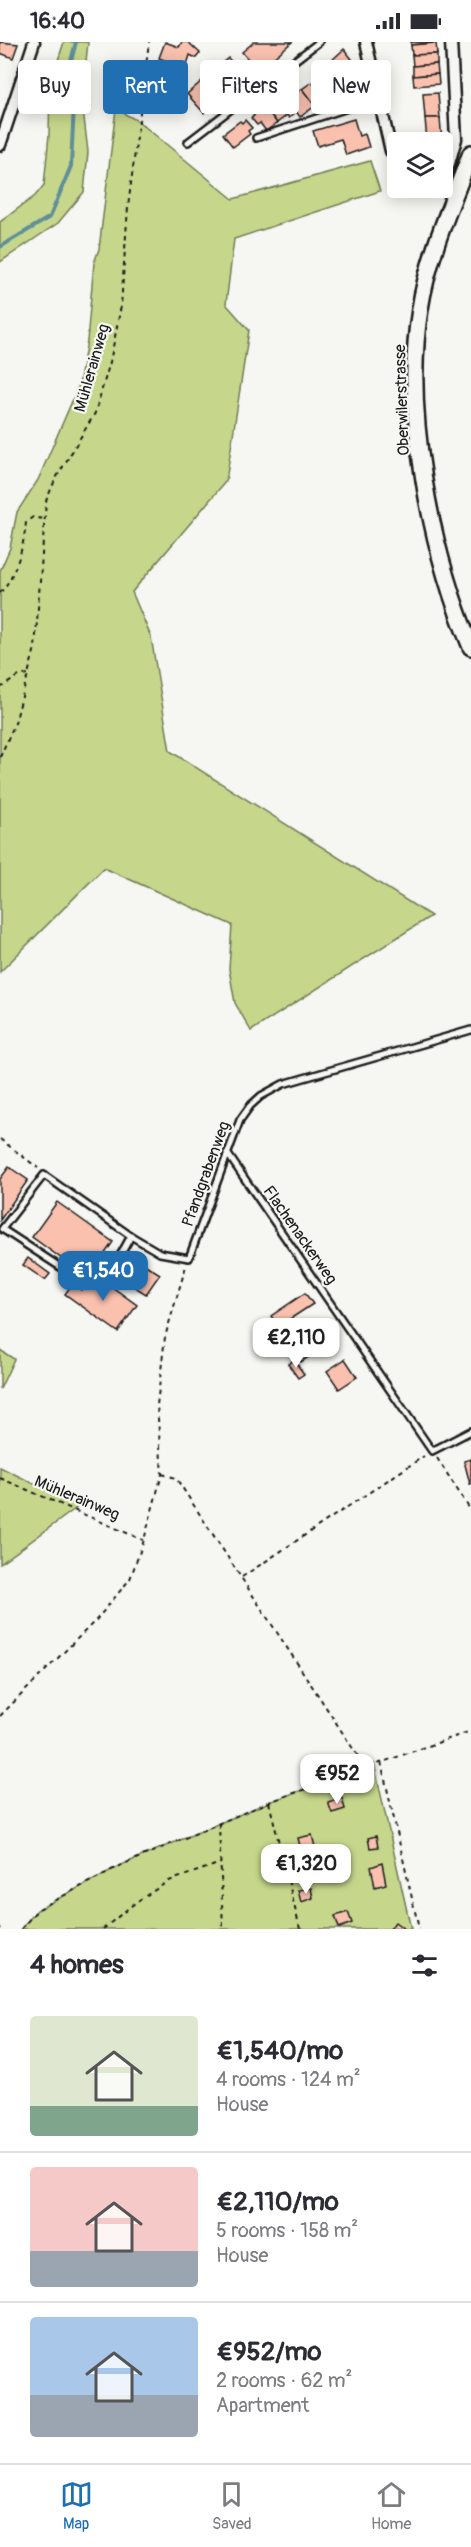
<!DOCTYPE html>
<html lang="en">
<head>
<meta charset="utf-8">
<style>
  :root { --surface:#fff; --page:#f7f7f7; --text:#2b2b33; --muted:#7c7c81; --line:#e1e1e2; --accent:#1f6fb2 }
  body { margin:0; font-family:Pangolin,sans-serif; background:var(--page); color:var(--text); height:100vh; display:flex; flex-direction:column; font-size:22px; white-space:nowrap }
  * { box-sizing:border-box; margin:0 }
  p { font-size:20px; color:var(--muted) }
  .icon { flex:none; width:33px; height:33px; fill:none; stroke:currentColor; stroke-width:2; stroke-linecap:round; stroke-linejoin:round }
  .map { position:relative; height:1887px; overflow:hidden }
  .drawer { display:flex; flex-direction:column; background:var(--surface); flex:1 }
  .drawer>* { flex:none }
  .hud { position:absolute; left:18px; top:18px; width:435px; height:54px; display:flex; gap:12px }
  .tools { position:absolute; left:387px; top:90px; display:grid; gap:12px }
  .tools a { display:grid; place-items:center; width:66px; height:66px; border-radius:6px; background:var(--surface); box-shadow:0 3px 15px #0003; font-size:30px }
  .price { position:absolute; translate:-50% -51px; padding:0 14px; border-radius:12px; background:#fff; color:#222; font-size:20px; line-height:39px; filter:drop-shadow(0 2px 3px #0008) }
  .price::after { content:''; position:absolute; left:50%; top:36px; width:18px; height:14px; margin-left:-9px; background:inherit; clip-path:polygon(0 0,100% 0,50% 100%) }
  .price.selected { background:var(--accent); color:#fff }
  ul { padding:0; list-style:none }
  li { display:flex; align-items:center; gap:18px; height:150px; padding:0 30px }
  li+li { border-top:2px solid var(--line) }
  li span { display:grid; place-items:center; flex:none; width:168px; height:120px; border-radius:6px; color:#555 }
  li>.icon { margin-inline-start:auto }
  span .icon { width:72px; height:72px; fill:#fffc; stroke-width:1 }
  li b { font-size:26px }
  h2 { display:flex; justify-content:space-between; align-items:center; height:72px; padding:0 30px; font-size:26px }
  .tag { padding:0 21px; border-radius:6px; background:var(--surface); box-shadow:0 3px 15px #0003; font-size:21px; line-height:54px }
  .tag.selected { background:var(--accent); color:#fff }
  .status { display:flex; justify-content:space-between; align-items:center; height:42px; padding:0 30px; background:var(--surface); direction:ltr }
  .status svg { height:16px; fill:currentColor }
  .tab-bar { display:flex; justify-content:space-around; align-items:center; height:84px; border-top:2px solid var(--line); background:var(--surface); font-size:16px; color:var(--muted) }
  .tab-bar a { display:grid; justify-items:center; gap:3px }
  .tab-bar .selected { color:var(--accent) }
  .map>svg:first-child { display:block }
  .green { fill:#c6d78c; stroke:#717a54; stroke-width:1.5 }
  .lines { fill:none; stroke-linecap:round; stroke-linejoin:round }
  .stream { stroke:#608e99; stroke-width:4 }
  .building { fill:#fac1af; stroke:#1c1c1c; stroke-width:1.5 }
  .lane-casing { stroke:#1c1c1c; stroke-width:10 }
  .street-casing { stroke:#1c1c1c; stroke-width:15 }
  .secondary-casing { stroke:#1c1c1c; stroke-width:20 }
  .path { stroke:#1c1c1c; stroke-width:2; stroke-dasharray:4.5 4.5; stroke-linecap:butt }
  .lane { stroke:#f6f6f2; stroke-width:5 }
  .street { stroke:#f6f6f2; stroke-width:10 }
  .secondary { stroke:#f6f6f2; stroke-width:15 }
  .labels { text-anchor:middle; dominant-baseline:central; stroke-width:4.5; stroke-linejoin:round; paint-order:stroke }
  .street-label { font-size:16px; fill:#1c1c1c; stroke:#f6f6f2 }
</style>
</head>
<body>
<div class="status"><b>16:40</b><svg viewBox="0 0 49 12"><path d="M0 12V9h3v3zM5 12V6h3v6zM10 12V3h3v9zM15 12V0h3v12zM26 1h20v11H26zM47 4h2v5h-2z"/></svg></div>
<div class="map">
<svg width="471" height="1887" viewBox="0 0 471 1887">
  <rect width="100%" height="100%" fill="#f6f6f2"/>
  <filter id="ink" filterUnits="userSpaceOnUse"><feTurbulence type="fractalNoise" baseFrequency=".0167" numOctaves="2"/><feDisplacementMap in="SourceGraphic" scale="12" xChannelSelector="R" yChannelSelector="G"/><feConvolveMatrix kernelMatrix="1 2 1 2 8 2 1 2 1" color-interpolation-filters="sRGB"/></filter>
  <g filter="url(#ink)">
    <g class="green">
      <path d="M64,0H88L82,59L88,110L84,150L58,181L0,220V180L35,154L44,143L49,93L50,43Z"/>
      <path d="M116,67L138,79L233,157L370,119L380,149L234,197L226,262L249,288L226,439L132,550L151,595L170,709L431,874L251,989L235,961L229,927L232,883L104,826L0,930V529L10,506L17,470L38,438L79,343L87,299L94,221L99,207Z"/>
      <path d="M0,1308L14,1317L0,1347Z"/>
      <path d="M0,1425L79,1464L0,1522Z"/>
      <path d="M374,1722L411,1887H21L37,1868L119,1824L269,1760Z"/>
    </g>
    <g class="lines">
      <path class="stream" d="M0,205L50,175L71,124L74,62L66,38L76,0"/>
    </g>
    <g class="building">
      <path d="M0,0L18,2L13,16L0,11Z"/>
      <path d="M165,0L179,5L182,0H188L200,11L196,16L190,13L186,26L159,16Z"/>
      <path d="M254,0H292L258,29L242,10Z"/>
      <path d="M411,0H436V1L411,3Z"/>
      <path d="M436,1L437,12L412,13L411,3Z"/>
      <path d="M344,7L352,17L348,20L354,29L344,37L331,19Z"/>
      <path d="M437,12V22L413,24L412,13Z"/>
      <path d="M228,16L245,35L204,71L187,52Z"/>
      <path d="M331,19L344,37L336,43L342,52L338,55L319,27Z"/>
      <path d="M437,22L438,32L413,34V24Z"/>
      <path d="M438,32L439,42L414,44L413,34Z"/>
      <path d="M312,40L321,52L327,50L335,59L330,62L326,57L315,64L302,47Z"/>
      <path d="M302,47L315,64L300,75L293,65L297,61L292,54Z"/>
      <path d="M438,51L440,76H425L423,52Z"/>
      <path d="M273,55L282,66L286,63L294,72L289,76L287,73L277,81L263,63Z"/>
      <path d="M263,63L277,81L266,89L260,81L257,83L251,76L254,74L252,71Z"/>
      <path d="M425,76H440L442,100H427Z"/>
      <path d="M354,77L359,94L365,92L369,105L346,113L341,97L318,104L313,89Z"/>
      <path d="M245,78L252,86L248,89L250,92L233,105L223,92L240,79L242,81Z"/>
      <path d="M9,1125L28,1138L0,1178V1137Z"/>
      <path d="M57,1160L113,1200L92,1230L84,1224L80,1230L32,1195Z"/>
      <path d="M28,1216L50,1232L45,1238L23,1223Z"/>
      <path d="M144,1222L160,1232L146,1252L130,1242Z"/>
      <path d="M94,1232L137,1263L118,1290L65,1252L73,1241L82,1248Z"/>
      <path d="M305,1251L313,1262L290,1277L295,1283L297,1281L304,1292L301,1294L305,1301L328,1286L336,1297L301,1320L271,1274Z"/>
      <path d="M345,1317L357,1335L339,1347L327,1329Z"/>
      <path d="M294,1318L304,1332L298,1336L288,1322Z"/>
      <path d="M471,1417V1442H470L464,1419Z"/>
      <path d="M342,1756L345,1767L332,1771L328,1760Z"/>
      <path d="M312,1793L315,1805L301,1808L298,1796Z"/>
      <path d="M376,1794L378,1805L370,1806L368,1796Z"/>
      <path d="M382,1821L386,1842L375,1845L371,1825Z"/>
      <path d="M311,1846L313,1856L301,1860L298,1848Z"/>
      <path d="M348,1870L352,1881L339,1886L335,1874Z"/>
      <path d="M395,1880L403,1886L402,1887H390Z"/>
    </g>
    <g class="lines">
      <defs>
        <g id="lane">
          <path d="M256,96L378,56"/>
          <path d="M188,100L319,0"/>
          <path d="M227,1111L432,1409L471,1389"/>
          <path d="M111,1230L131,1194"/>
          <path d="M71,1232L2,1187L44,1133L131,1194L160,1211L189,1216L240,1078L250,1064L261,1054L283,1042L471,988"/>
        </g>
        <g id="street">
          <path d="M366,0L391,109L398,113"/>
          <path d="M0,103L34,0"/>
          <path d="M444,139L456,97L451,0"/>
        </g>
        <path id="secondary" d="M471,111C452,161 428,214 420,267C403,370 431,510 471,605"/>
      </defs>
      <use href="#lane" class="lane-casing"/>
      <use href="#street" class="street-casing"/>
      <use href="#secondary" class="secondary-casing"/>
      <g class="path">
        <path d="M0,551C16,533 24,504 26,480L33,475L43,477"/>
        <path d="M0,646L19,634L28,632"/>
        <path d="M0,715L15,681L35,606L46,459L55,438L95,371L110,320L121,264L128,165L149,0"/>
        <path d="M0,1097L38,1126"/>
        <path d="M437,1416L471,1469"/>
        <path d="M162,1432L176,1436L365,1725"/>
        <path d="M0,1436L143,1498"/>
        <path d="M242,1535L424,1414"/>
        <path d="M0,1674L97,1577L130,1537L144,1498L162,1432L157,1363L165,1295L186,1224"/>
        <path d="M381,1720L419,1887"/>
        <path d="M269,1760L300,1887"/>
        <path d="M219,1781L223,1887"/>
        <path d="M0,1886L1,1887"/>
        <path d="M21,1887L37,1868L119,1824L269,1760L471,1689"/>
        <path d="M103,1887L136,1860L169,1839L221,1821"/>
      </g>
      <use href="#lane" class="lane"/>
      <use href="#street" class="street"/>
      <use href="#secondary" class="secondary"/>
    </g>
  </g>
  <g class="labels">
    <g class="street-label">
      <text transform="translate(92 326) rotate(-74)">Mühlerainweg</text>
      <text transform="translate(402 358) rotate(-92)">Oberwilerstrasse</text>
      <text transform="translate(206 1132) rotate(-70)">Pfandgrabenweg</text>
      <text transform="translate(300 1193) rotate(55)">Flachenackerweg</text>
      <text transform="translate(77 1456) rotate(23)">Mühlerainweg</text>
    </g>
  </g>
</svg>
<div class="tools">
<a><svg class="icon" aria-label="layers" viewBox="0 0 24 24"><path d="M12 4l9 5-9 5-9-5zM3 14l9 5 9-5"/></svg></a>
</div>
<b class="price selected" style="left:103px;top:1260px">€1,540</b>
<b class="price" style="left:296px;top:1327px">€2,110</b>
<b class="price" style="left:337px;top:1763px">€952</b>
<b class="price" style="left:306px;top:1853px">€1,320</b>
<div class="hud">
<a class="tag">Buy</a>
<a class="tag selected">Rent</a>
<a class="tag">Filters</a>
<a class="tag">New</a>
</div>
</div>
<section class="drawer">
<h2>4 homes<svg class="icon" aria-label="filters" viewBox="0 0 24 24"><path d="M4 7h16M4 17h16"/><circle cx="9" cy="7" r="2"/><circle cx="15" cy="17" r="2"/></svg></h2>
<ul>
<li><span style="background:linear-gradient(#dfe7d0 75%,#7fa58c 0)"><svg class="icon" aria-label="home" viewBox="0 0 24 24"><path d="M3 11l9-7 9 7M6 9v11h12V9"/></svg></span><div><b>€1,540/mo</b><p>4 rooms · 124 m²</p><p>House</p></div></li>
<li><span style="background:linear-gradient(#f6c9c9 70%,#9aa5b1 0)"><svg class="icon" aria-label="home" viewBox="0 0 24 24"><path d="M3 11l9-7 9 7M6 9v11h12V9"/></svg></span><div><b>€2,110/mo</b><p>5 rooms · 158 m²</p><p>House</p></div></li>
<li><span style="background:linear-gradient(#a9c7e8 65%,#9aa5b1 0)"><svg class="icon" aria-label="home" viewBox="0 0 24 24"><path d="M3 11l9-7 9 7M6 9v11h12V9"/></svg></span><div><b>€952/mo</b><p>2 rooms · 62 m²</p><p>Apartment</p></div></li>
</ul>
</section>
<nav class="tab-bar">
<a class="selected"><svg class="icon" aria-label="map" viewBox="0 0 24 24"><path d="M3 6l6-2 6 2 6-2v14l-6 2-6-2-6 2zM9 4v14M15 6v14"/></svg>Map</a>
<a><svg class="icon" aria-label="saved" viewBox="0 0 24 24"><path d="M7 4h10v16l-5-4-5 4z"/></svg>Saved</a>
<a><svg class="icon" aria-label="home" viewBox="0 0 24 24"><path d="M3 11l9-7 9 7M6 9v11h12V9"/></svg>Home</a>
</nav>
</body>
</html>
